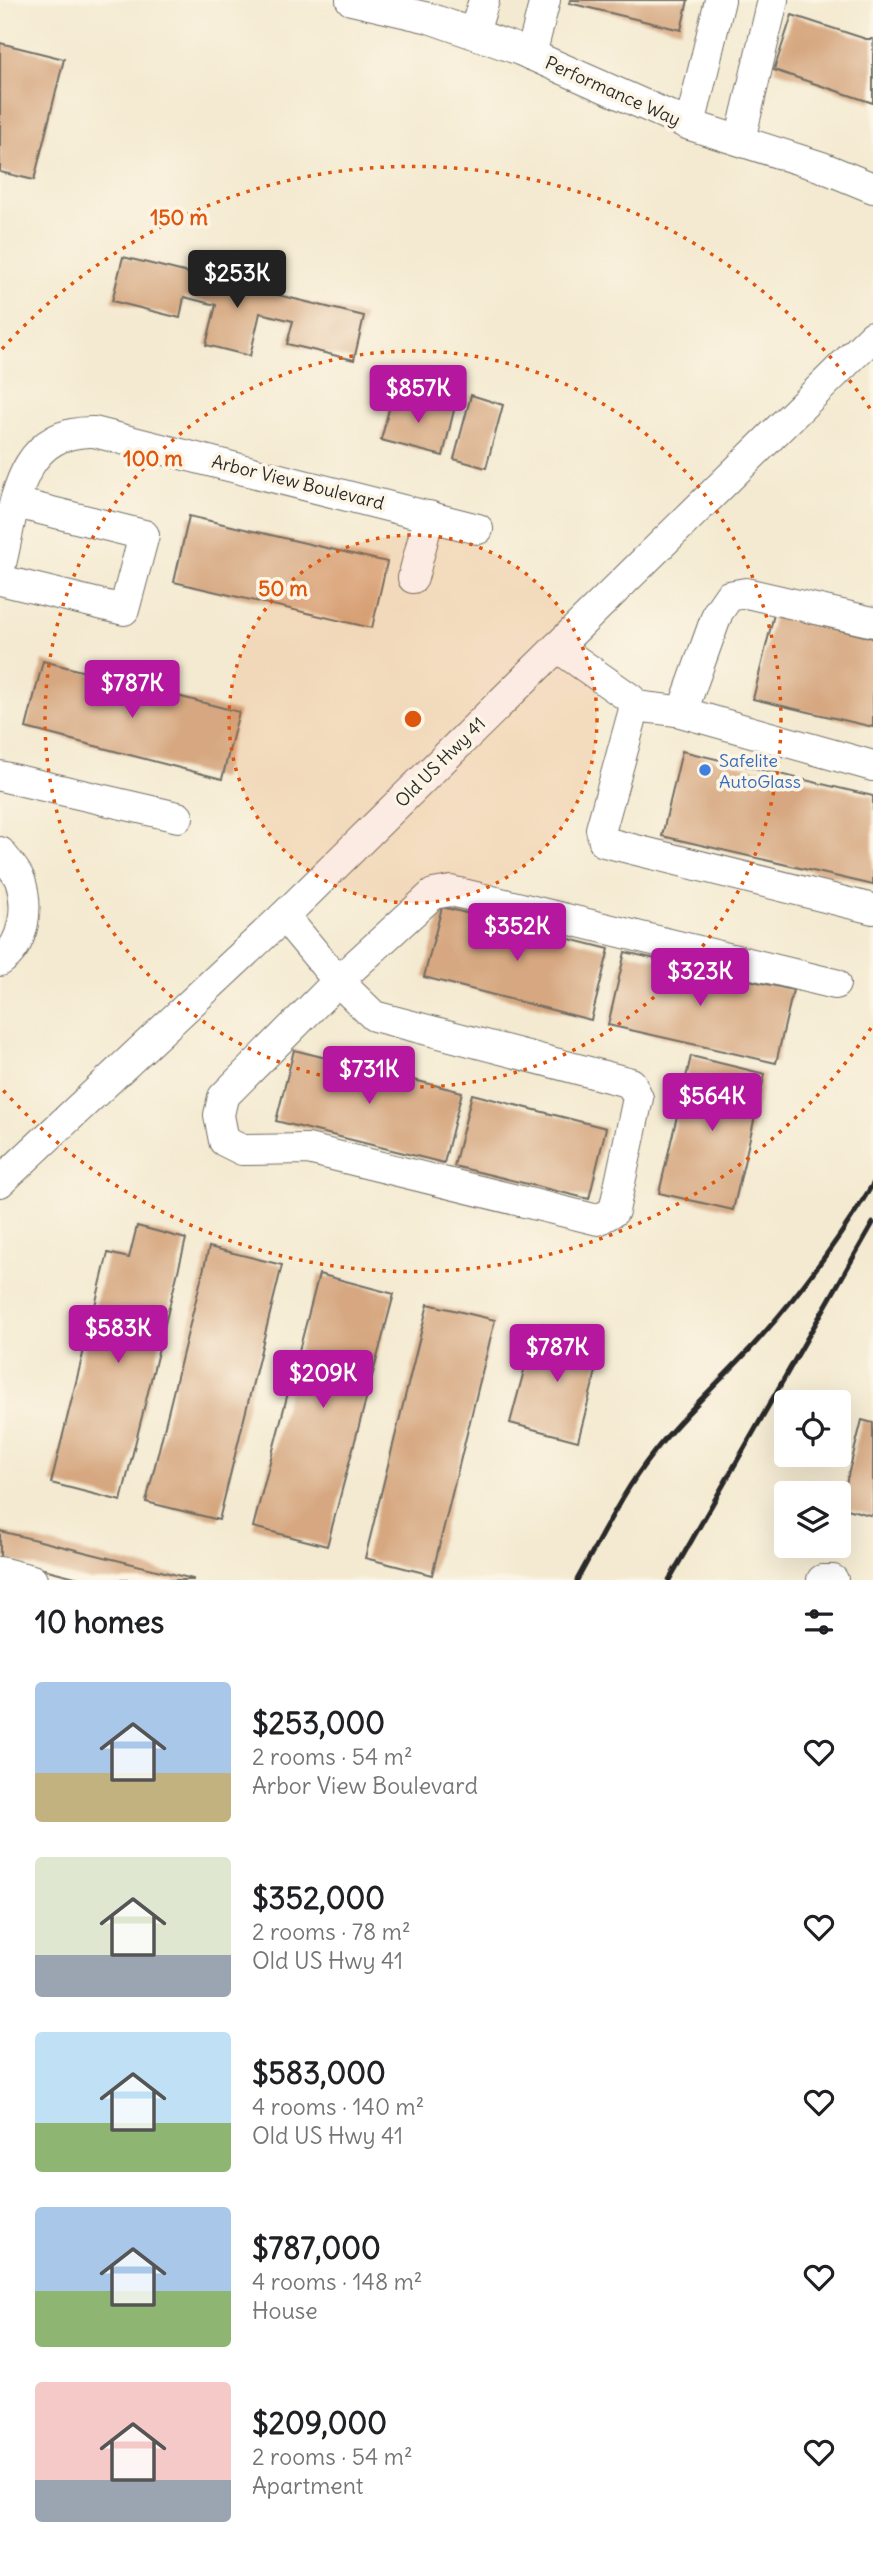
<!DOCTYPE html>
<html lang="en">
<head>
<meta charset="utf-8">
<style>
  :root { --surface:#fff; --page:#f6f6f6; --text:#202124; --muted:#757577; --accent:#b5179e }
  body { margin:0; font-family:Delius,sans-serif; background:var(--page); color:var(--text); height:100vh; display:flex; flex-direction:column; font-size:26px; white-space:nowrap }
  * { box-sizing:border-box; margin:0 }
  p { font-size:23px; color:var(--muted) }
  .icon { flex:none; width:38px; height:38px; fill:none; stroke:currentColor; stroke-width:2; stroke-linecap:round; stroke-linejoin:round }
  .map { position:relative; height:1580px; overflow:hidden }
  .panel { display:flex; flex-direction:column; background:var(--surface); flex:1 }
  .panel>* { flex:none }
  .fabs { position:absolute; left:774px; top:1390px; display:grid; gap:14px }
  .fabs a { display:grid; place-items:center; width:77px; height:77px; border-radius:7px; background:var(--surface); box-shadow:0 7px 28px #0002; font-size:35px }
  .price { position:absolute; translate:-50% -60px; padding:0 16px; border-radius:7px; background:var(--accent); color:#fff; font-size:23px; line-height:46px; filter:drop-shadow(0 2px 4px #0008) }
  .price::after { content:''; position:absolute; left:50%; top:42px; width:21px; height:16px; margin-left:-10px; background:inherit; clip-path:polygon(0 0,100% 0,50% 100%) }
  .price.active { background:#222; color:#fff }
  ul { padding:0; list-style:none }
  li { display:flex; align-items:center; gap:21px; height:175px; padding:0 35px }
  li span { display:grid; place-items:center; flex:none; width:196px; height:140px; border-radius:7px; color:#555 }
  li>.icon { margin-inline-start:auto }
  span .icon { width:84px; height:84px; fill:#fffc; stroke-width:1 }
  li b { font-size:30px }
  h2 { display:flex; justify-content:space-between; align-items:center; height:84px; padding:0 35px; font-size:30px }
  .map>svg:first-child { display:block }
  .building { fill:#d6a780 }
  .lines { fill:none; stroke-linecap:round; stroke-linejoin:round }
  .minor-casing { stroke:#716e65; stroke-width:32 }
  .minor { stroke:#fff; stroke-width:30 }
  .rail { stroke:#2b2b2b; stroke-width:5 }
  .ring { fill:none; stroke:#df570e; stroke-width:3.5; stroke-dasharray:3.5 7 }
  .shop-dot { fill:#3f7fe0; stroke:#fcf5e5; stroke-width:2.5 }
  .labels { text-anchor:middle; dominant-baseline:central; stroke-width:7; stroke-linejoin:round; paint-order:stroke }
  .street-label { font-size:18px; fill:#2b2b2b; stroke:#fcf5e5 }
  .shop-label { font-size:18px; fill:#366cbe; stroke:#fcf5e5; text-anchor:start }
  .centre { fill:#df570e; stroke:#fcf5e5; stroke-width:3.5 }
  .ring-label { font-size:21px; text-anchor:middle; font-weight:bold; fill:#df570e; stroke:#fcf5e5; stroke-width:7; stroke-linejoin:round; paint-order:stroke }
</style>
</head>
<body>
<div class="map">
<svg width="873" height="1580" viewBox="0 0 873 1580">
  <rect width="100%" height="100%" fill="#fcf5e5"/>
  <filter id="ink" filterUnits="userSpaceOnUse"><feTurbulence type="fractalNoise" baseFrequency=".0143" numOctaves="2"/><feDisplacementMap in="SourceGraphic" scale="14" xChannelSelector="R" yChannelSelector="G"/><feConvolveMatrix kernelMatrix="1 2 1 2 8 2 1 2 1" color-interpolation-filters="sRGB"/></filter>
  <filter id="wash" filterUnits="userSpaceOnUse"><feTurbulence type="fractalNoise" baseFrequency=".00686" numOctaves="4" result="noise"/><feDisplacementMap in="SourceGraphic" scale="28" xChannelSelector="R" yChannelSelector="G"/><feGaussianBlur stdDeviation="1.57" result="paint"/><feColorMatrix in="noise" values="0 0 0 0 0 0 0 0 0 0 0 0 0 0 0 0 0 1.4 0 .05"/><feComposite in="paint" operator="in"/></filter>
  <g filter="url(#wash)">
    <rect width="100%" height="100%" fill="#f4ead1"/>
    <g id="blocks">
      <g class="building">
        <path d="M570,0H688L681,30L569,3Z"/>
        <path d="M792,15L866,39H873V103L774,70Z"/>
        <path d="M0,43L64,59L34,180L0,172Z"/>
        <path d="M123,257L364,316L354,360L287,344L293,321L260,313L250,356L206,345L216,305L184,297L180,318L112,301Z"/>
        <path d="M393,394L454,410L443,456L381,440Z"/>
        <path d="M471,395L503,405L486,468L454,459Z"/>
        <path d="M189,516L387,562L372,628L174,582Z"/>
        <path d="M774,614L873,638V727L753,699Z"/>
        <path d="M43,661L239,712L222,779L26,728Z"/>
        <path d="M682,751L873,796V885L662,836Z"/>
        <path d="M442,907L609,949L591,1020L424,977Z"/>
        <path d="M625,952L793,990L776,1063L608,1025Z"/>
        <path d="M294,1050L462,1092L444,1163L276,1121Z"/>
        <path d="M691,1056L765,1074L733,1210L659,1193Z"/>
        <path d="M472,1094L606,1128L589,1199L454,1166Z"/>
        <path d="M137,1226L186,1239L121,1501L51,1483L108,1253L129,1258Z"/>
        <path d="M209,1247L282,1265L219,1520L146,1502Z"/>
        <path d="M319,1274L394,1294L327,1546L253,1527Z"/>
        <path d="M428,1304L495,1320L432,1575L365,1558Z"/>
        <path d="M536,1326L603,1344L578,1441L510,1423Z"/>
        <path d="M862,1420L873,1423V1516L840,1507Z"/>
        <path d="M0,1531L193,1579V1580H87L0,1558Z"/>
      </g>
    </g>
  </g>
  <g filter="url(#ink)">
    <use href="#blocks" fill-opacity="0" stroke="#716e65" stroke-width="2"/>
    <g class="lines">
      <defs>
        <g id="minor">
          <path d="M351,0L429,18L520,50L690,125L822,167L873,188"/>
          <path d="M474,33L484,0"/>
          <path d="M531,55L545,0"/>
          <path d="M690,125L720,0"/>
          <path d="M740,140L773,0"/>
          <path d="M0,568C15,509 16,430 94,432L478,529"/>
          <path d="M413,578L429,516"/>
          <path d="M0,580L124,610L144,535L16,503"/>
          <path d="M557,647L631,699L635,706L601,829L604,842L873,909"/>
          <path d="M635,706L677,711L685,704L718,612L729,596L746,593L873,622"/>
          <path d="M677,711L873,766"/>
          <path d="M0,776L178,817"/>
          <path d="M0,852C6,860 16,870 20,880C29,907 25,944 0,961"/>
          <path d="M284,916L338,981L374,1016L631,1083L638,1098L614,1211L598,1220L308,1149L242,1150L224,1141L219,1115L223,1097L338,981L433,894L451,891L835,984"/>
          <path d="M0,1182L284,916L873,336"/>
          <path d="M0,1572L32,1580"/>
          <path d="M822,1580H833"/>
        </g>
      </defs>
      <use href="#minor" class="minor-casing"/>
      <use href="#minor" class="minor"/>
      <g class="rail">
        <path d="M577,1580C601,1537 623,1491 654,1452C686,1411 725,1377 759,1339C802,1291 839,1239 873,1184"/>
        <path d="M669,1580L873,1223"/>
      </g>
    </g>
  </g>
  <circle cx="413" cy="719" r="184" fill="#df570e" fill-opacity=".12"/>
  <g class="ring">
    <circle cx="413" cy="719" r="184"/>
    <circle cx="413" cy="719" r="368"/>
    <path d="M871 1028A553 553 0 0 1 2 1089M2 349A553 553 0 0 1 871 410"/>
  </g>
  <circle class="shop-dot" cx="705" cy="770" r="7"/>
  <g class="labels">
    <g class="street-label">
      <text transform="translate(613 91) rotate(24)">Performance Way</text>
      <text transform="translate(298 482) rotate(14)">Arbor View Boulevard</text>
      <text transform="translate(440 762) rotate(-45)">Old US Hwy 41</text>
    </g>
    <g class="shop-label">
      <text x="719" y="760">Safelite<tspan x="719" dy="21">AutoGlass</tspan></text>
    </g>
  </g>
  <circle cx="413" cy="719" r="10" class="centre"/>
  <g class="ring-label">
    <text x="179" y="225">150 m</text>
    <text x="153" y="466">100 m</text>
    <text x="283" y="596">50 m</text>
  </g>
</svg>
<div class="fabs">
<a><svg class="icon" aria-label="locate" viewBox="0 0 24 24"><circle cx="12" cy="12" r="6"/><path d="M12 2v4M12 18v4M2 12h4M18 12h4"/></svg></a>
<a><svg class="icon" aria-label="layers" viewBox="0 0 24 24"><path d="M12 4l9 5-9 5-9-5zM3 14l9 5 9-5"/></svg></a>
</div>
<b class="price active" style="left:237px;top:310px">$253K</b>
<b class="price" style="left:418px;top:425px">$857K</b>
<b class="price" style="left:132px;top:720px">$787K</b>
<b class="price" style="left:517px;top:963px">$352K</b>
<b class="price" style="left:700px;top:1008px">$323K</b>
<b class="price" style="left:369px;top:1106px">$731K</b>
<b class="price" style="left:712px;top:1133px">$564K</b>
<b class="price" style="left:118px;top:1365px">$583K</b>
<b class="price" style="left:557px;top:1384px">$787K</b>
<b class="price" style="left:323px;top:1410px">$209K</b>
</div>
<section class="panel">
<h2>10 homes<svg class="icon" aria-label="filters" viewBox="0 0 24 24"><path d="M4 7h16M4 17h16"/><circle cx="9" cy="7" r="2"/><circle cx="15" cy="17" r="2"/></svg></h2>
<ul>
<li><span style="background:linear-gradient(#a9c7e8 65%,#c2b280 0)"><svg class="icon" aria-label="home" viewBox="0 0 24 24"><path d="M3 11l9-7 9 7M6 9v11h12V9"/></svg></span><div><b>$253,000</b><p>2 rooms · 54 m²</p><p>Arbor View Boulevard</p></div><svg class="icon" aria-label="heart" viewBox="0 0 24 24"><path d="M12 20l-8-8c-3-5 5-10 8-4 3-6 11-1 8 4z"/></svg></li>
<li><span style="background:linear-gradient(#dfe7d0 70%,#9aa5b1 0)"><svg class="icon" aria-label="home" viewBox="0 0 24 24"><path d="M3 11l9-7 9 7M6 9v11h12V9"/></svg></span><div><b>$352,000</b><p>2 rooms · 78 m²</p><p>Old US Hwy 41</p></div><svg class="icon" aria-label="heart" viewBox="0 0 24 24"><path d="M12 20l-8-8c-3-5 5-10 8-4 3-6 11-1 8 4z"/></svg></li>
<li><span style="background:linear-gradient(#bfe0f5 65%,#8fb573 0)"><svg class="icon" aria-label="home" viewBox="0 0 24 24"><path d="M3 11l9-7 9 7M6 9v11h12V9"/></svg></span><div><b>$583,000</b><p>4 rooms · 140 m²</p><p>Old US Hwy 41</p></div><svg class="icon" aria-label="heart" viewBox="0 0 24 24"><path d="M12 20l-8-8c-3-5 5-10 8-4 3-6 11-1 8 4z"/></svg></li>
<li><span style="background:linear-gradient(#a9c7e8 60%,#8fb573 0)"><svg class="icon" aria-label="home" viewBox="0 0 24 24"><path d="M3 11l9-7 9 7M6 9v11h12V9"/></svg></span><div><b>$787,000</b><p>4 rooms · 148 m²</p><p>House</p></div><svg class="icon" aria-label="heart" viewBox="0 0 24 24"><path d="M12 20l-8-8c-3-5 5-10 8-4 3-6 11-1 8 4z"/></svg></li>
<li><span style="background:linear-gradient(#f6c9c9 70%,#9aa5b1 0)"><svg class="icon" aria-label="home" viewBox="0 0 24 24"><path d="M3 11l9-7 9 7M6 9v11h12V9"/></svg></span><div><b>$209,000</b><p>2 rooms · 54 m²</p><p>Apartment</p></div><svg class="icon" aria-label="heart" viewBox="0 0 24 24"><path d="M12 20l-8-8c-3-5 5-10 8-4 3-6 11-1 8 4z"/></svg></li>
</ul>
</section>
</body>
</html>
